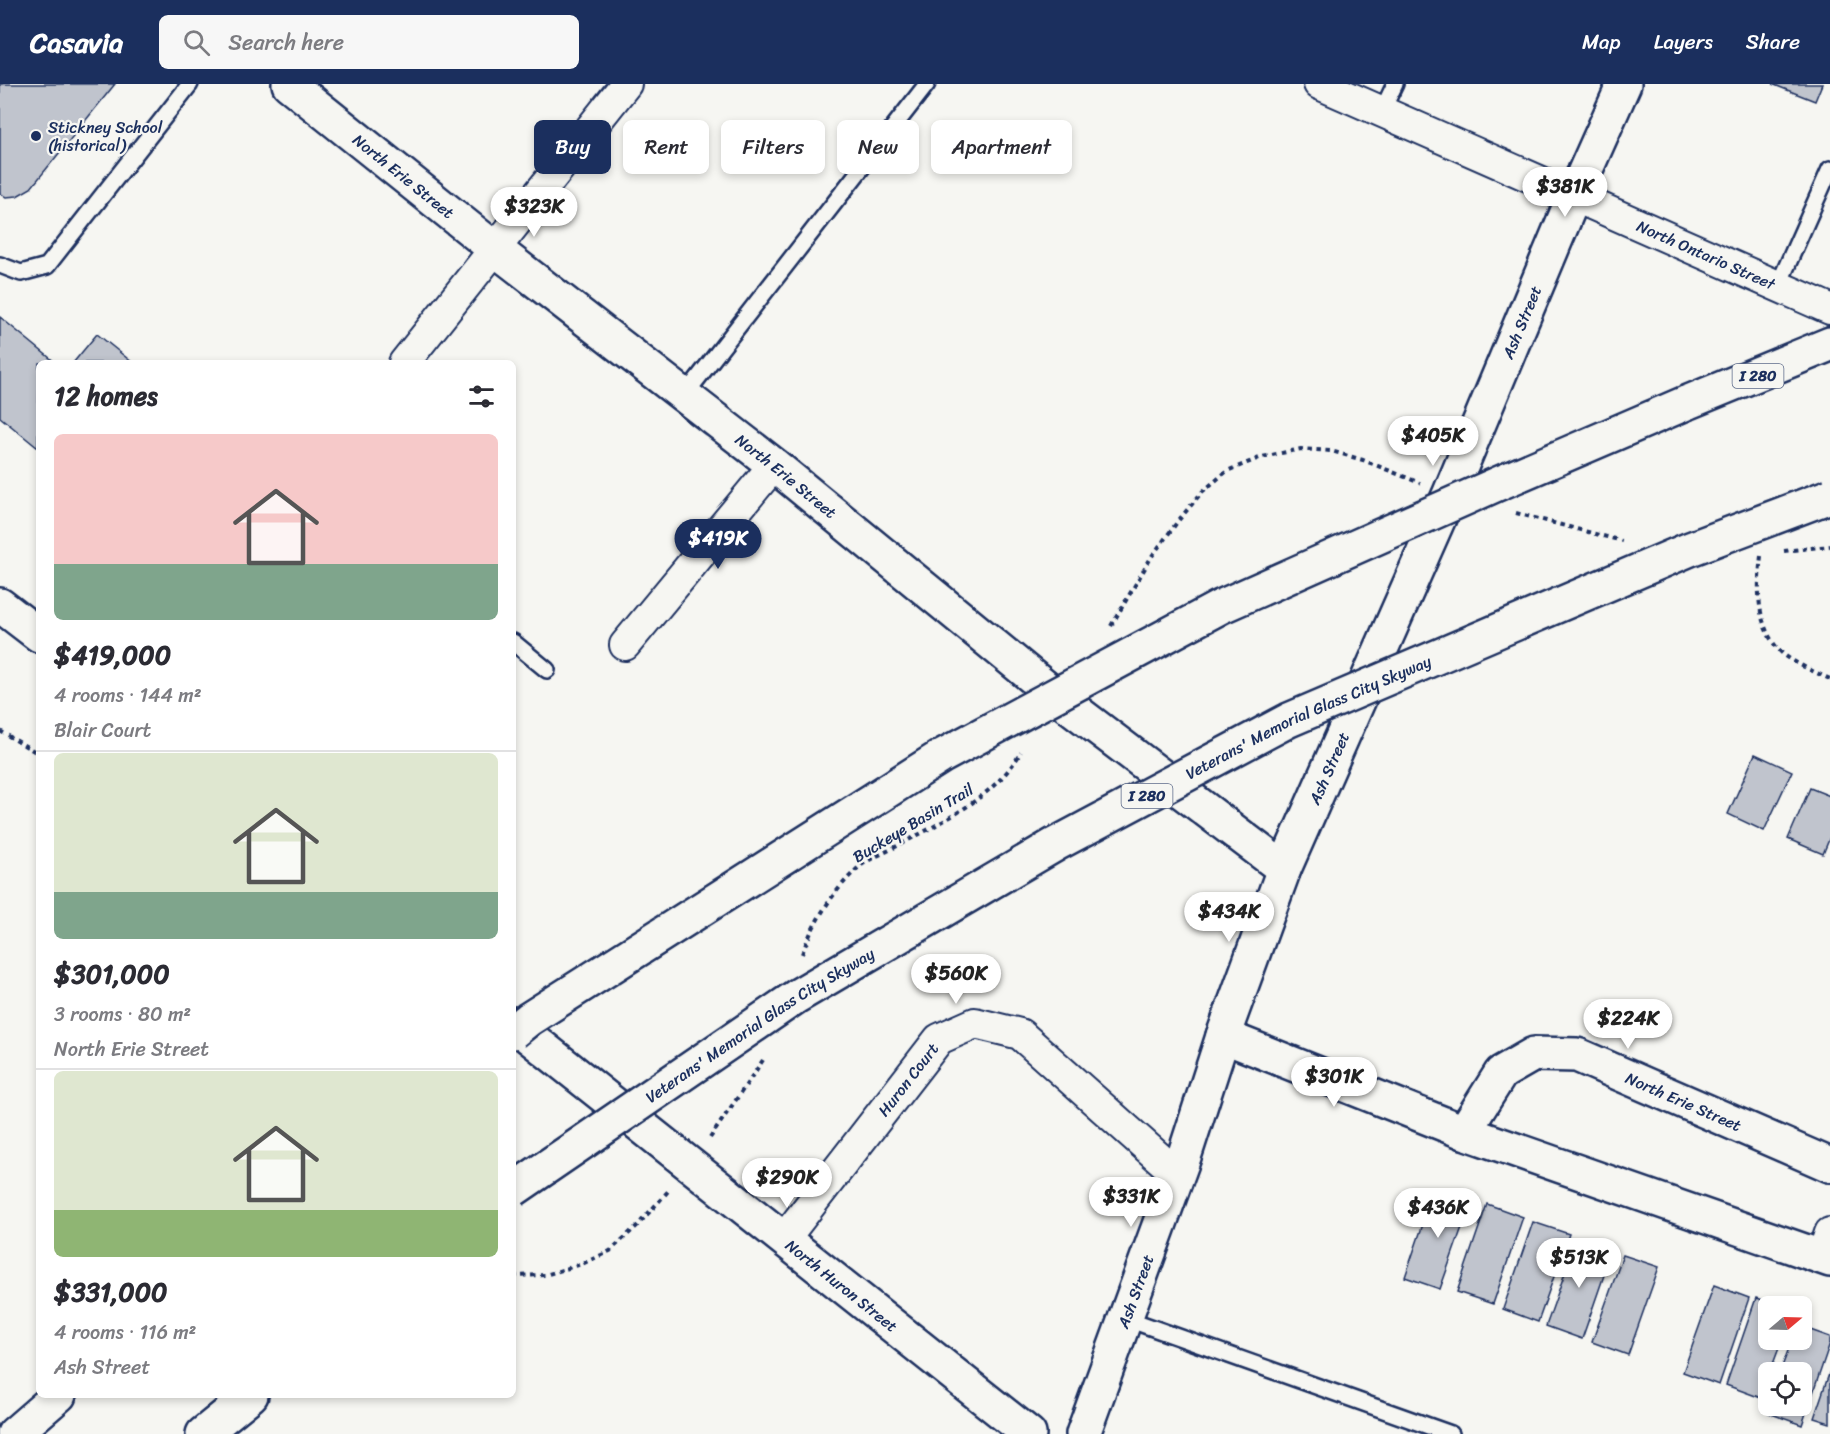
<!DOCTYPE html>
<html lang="en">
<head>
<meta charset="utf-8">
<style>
  :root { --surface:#fff; --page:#f7f7f7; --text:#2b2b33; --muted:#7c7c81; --line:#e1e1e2; --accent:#1b2f5e }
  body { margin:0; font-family:Sriracha,sans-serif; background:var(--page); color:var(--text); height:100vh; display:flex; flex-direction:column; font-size:22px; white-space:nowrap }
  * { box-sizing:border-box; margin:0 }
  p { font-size:20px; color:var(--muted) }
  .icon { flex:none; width:33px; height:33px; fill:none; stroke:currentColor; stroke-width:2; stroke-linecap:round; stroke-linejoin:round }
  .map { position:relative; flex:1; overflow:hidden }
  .panel { position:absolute; left:36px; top:276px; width:480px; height:1038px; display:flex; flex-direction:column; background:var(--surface); border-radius:9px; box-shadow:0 3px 9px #0003 }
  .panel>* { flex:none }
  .top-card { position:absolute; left:534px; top:36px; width:570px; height:54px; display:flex; gap:12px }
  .needle { width:39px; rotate:71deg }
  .tools { position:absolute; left:1758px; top:1212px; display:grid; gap:12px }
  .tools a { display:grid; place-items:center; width:54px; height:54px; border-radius:9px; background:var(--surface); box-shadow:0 3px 9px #0003; font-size:30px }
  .price { position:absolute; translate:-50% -51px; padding:0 14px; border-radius:21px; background:#fff; color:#222; font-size:20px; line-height:39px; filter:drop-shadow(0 2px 3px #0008) }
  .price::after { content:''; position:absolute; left:50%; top:36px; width:18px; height:14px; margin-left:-9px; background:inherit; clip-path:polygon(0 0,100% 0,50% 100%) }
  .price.selected { background:var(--accent); color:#fff }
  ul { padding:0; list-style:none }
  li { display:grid; align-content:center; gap:12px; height:318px; padding:0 18px }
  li+li { border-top:2px solid var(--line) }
  li span { display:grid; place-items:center; height:186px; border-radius:9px; color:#555 }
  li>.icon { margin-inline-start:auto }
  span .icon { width:108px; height:108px; fill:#fffc; stroke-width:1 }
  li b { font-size:26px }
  h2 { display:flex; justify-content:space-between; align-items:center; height:72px; padding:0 18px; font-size:26px }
  .pill { padding:0 21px; border-radius:9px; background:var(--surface); box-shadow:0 3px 9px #0003; font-size:21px; line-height:54px }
  .pill.selected { background:var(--accent); color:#fff }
  header { display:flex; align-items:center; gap:36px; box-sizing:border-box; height:84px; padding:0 30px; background:var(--accent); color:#fff }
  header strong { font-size:28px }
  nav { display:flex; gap:33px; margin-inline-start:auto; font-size:21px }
  .search { width:420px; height:54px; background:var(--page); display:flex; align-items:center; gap:15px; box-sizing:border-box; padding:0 21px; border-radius:9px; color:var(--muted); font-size:22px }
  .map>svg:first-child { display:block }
  .building { fill:#c0c4cd; stroke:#1b2f5e; stroke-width:1.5 }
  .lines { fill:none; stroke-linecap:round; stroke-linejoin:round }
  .lane-casing { stroke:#1b2f5e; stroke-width:20 }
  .street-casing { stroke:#1b2f5e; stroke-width:34 }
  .secondary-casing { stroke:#1b2f5e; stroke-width:38 }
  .highway-casing { stroke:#1b2f5e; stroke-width:38 }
  .path { stroke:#1b2f5e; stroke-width:4; stroke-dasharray:4.5 4.5; stroke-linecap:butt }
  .lane { stroke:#f6f6f2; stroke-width:15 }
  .street { stroke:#f6f6f2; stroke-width:30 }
  .secondary { stroke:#f6f6f2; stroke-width:33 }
  .highway { stroke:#f6f6f2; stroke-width:33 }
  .highway-bridge-casing { stroke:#1b2f5e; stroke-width:38; stroke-linecap:butt }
  .highway-bridge { stroke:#f6f6f2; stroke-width:33 }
  .poi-dot { fill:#1b2f5e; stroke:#f6f6f2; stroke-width:2 }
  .labels { text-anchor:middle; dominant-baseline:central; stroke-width:4.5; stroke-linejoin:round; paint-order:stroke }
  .shield { fill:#f6f6f2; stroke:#5d6b8a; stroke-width:1.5 }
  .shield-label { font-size:15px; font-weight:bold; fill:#1b2f5e }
  .poi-label { font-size:16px; fill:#1b2f5e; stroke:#f6f6f2; text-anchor:start }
  .street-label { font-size:16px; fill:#1b2f5e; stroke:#f6f6f2 }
</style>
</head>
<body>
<header>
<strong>Casavia</strong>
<div class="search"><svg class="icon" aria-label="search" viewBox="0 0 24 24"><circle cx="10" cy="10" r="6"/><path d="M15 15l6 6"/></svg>Search here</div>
<nav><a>Map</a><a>Layers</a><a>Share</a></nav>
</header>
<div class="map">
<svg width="1830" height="1350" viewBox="0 0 1830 1350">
  <rect width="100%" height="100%" fill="#f6f6f2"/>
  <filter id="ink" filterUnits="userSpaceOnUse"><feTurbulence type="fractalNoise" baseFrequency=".0167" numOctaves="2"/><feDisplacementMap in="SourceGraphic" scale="12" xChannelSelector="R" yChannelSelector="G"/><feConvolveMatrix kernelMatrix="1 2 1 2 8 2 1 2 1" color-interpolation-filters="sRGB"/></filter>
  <g filter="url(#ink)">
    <g class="building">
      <path d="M0,0H115L31,104L17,112L6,113L0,109Z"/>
      <path d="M1772,0H1822L1815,17Z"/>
      <path d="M0,233L56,279H39L38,364L0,333Z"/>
      <path d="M97,250L133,279H73Z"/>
      <path d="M1755,670L1792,687L1764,747L1728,730Z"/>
      <path d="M1810,704L1830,712V753L1823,770L1788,755Z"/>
      <path d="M1435,1105L1471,1118L1440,1205L1405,1193Z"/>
      <path d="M1487,1120L1523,1133L1493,1220L1457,1208Z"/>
      <path d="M1533,1138L1569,1150L1538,1238L1503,1225Z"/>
      <path d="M1577,1155L1612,1168L1582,1255L1546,1242Z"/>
      <path d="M1623,1171L1659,1183L1628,1271L1592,1258Z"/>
      <path d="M1714,1201L1749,1214L1719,1301L1683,1288Z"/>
      <path d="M1756,1214L1780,1222H1768V1256H1782L1770,1288H1768V1293L1761,1314L1726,1301Z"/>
      <path d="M1802,1243L1830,1253V1259L1802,1341L1766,1328L1768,1321L1802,1322V1288H1780L1792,1256H1802Z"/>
      <path d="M1830,1287V1339L1814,1334Z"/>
    </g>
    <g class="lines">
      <defs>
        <g id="lane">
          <path d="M1382,27L1395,0"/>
          <path d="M0,181L21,189L47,182L190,0"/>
          <path d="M1778,202L1830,85"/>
          <path d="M684,312L927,0"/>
          <path d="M513,558L547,586"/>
          <path d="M1125,1234L1451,1350"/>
        </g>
        <g id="street">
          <path id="s1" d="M1319,0L1830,225"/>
          <path d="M404,279L626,0"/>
          <path d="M625,561L774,381"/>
          <path id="s2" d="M784,1155L939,955L975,939L1020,950L1177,1090"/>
          <path d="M1822,1173L1830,1149"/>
        </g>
        <g id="secondary">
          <path id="s3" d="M289,0L495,165L774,381L1057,613L1284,785"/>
          <path d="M0,521L39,551"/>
          <path id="s4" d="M513,940L1029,1350"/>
          <path d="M1223,952L1464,1048L1830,1176"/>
          <path id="s5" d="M1464,1048L1501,989L1534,970L1577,971L1830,1081"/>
          <path id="s6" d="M1083,1350L1183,1076L1223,952L1284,785L1450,409L1574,112L1624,0"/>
        </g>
        <g id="highway">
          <path d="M1686,319L1830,260"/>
          <path d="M14,1350L59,1311"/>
          <path d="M203,1350L251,1311"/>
        </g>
      </defs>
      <use href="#lane" class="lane-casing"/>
      <use href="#street" class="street-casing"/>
      <use href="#secondary" class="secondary-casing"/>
      <use href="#highway" class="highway-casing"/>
      <g class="path">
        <path d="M1516,429L1622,457"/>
        <path d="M1784,467L1830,462"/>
        <path d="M1761,472C1757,505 1756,543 1781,568C1791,578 1817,589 1830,595"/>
        <path d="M1111,542L1152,472L1178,437L1202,408L1227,387L1262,373L1301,365L1331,367L1363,376L1420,399"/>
        <path d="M0,647L39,670"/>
        <path d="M802,870C814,837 833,807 859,783C870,774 887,768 899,761C944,737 995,713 1021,668"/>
        <path d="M710,1054L763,976"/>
        <path d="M513,1192L545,1191L582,1180L610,1167L637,1142L670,1105"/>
      </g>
      <use href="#lane" class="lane"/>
      <use href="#street" class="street"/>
      <use href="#secondary" class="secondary"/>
      <use href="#highway" class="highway"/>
      <defs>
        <g id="highway-bridge">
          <path d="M513,948L529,935L942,672L1220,523L1495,401L1686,319"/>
          <path id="s7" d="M513,1106L797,912L1056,760L1289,636L1690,465L1830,412"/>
        </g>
      </defs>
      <use href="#highway-bridge" class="highway-bridge-casing"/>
      <use href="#highway-bridge" class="highway-bridge"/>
    </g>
  </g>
  <circle class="poi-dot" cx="36" cy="52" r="6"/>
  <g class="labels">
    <g class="shield">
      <rect x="1732.5" y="280" width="51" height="24" rx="4.5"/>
      <rect x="1121.5" y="700" width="51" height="24" rx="4.5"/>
    </g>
    <g class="shield-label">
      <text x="1758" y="292">I 280</text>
      <text x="1147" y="712">I 280</text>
    </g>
    <g class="poi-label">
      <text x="48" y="43">Stickney School<tspan x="48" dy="18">(historical)</tspan></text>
    </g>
    <g class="street-label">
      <text stroke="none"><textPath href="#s3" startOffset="147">North Erie Street</textPath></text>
      <text stroke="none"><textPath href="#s1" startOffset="423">North Ontario Street</textPath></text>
      <text stroke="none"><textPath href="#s6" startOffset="1196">Ash Street</textPath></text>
      <text stroke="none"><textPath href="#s3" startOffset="633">North Erie Street</textPath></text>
      <text stroke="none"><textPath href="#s7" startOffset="927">Veterans' Memorial Glass City Skyway</textPath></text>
      <text stroke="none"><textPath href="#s6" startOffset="710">Ash Street</textPath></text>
      <text transform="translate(913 739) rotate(-31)">Buckeye Basin Trail</text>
      <text stroke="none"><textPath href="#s7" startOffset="297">Veterans' Memorial Glass City Skyway</textPath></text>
      <text stroke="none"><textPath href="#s2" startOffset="202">Huron Court</textPath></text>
      <text stroke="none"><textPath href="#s5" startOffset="267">North Erie Street</textPath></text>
      <text stroke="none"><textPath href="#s4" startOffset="420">North Huron Street</textPath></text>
      <text stroke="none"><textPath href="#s6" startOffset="152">Ash Street</textPath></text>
    </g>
  </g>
</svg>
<div class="tools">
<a><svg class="needle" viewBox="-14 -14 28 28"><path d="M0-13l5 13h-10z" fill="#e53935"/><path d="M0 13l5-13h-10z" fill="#7c7c81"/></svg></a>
<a><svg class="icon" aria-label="locate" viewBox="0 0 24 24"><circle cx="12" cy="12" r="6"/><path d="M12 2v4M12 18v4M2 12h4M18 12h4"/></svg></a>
</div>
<b class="price" style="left:1565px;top:134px">$381K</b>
<b class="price" style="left:534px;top:154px">$323K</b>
<b class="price" style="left:1433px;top:383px">$405K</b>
<b class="price selected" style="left:718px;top:486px">$419K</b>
<b class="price" style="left:1229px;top:859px">$434K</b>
<b class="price" style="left:956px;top:921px">$560K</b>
<b class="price" style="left:1628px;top:966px">$224K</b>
<b class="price" style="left:1334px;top:1024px">$301K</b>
<b class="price" style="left:787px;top:1125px">$290K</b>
<b class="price" style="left:1131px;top:1144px">$331K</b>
<b class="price" style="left:1438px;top:1155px">$436K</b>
<b class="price" style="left:1579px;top:1205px">$513K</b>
<div class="top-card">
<a class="pill selected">Buy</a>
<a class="pill">Rent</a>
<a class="pill">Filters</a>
<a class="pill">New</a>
<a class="pill">Apartment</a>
</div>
<section class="panel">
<h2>12 homes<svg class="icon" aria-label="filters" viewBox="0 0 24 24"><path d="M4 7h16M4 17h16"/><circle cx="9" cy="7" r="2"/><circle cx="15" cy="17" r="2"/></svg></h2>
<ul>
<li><span style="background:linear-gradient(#f6c9c9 70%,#7fa58c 0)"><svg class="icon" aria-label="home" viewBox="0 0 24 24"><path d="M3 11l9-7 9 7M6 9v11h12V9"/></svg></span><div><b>$419,000</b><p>4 rooms · 144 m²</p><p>Blair Court</p></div></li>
<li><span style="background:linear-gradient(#dfe7d0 75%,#7fa58c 0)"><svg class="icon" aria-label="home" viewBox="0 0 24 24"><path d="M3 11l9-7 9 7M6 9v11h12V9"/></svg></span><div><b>$301,000</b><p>3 rooms · 80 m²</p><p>North Erie Street</p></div></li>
<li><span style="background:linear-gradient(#dfe7d0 75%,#8fb573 0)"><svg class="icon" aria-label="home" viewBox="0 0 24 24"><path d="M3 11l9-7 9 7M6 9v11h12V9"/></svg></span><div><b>$331,000</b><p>4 rooms · 116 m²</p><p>Ash Street</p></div></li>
</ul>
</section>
</div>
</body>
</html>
